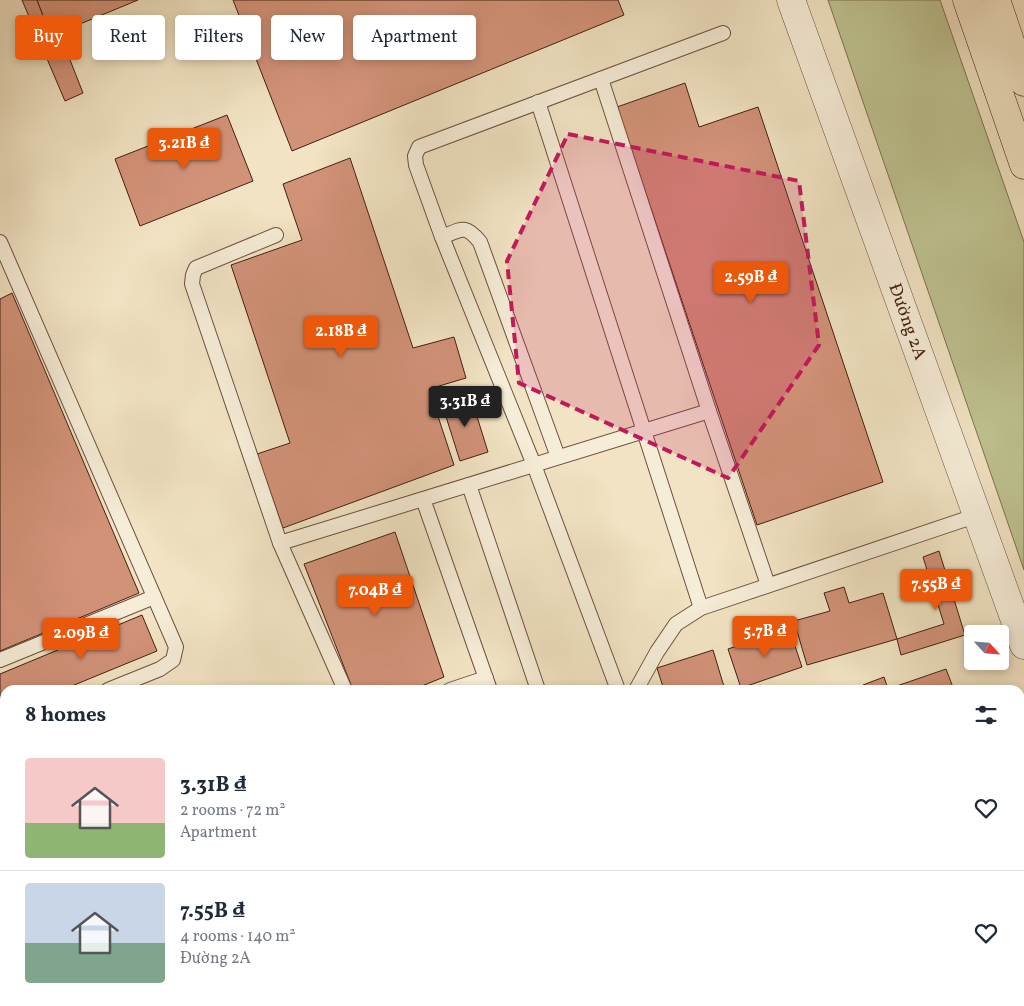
<!DOCTYPE html>
<html lang="en">
<head>
<meta charset="utf-8">
<style>
  :root { --surface:#fff; --page:#f6f6f7; --text:#1f2937; --muted:#747a83; --line:#e0e1e3; --accent:#ea580c }
  body { margin:0; font-family:Vollkorn,serif; background:var(--page); color:var(--text); height:100vh; display:flex; flex-direction:column; font-size:19px; white-space:nowrap }
  * { box-sizing:border-box; margin:0 }
  p { font-size:16px; color:var(--muted) }
  .icon { flex:none; width:28px; height:28px; fill:none; stroke:currentColor; stroke-width:2; stroke-linecap:round; stroke-linejoin:round }
  .map { position:relative; flex:1; overflow:hidden }
  .sheet { position:absolute; left:0px; top:685px; width:1025px; height:321px; display:flex; flex-direction:column; background:var(--surface); border-radius:15px 15px 0 0; box-shadow:0 2px 8px #0003 }
  .sheet>* { flex:none }
  .banner { position:absolute; left:15px; top:15px; width:500px; height:45px; display:flex; gap:10px }
  .needle { width:32px; rotate:116deg }
  .fabs { position:absolute; left:964px; top:625px; display:grid; gap:10px }
  .fabs a { display:grid; place-items:center; width:45px; height:45px; border-radius:5px; background:var(--surface); box-shadow:0 2px 8px #0003; font-size:25px }
  .price { position:absolute; translate:-50% -42px; padding:0 11px; border-radius:5px; background:var(--accent); color:#fff; font-size:16px; line-height:32px; filter:drop-shadow(0 1px 2px #0008) }
  .price::after { content:''; position:absolute; left:50%; top:30px; width:15px; height:11px; margin-left:-8px; background:inherit; clip-path:polygon(0 0,100% 0,50% 100%) }
  .price.active { background:#222; color:#fff }
  ul { padding:0; list-style:none }
  li { display:flex; align-items:center; gap:15px; height:125px; padding:0 25px }
  li+li { border-top:1px solid var(--line) }
  li span { display:grid; place-items:center; flex:none; width:140px; height:100px; border-radius:5px; color:#555 }
  li>.icon { margin-inline-start:auto }
  span .icon { width:60px; height:60px; fill:#fffc; stroke-width:1 }
  li b { font-size:21px }
  h2 { display:flex; justify-content:space-between; align-items:center; height:60px; padding:0 25px; font-size:21px }
  .tag { padding:0 18px; border-radius:5px; background:var(--surface); box-shadow:0 2px 8px #0003; font-size:18px; line-height:45px }
  .tag.active { background:var(--accent); color:#fff }
  .map>svg:first-child { display:block }
  .green { fill:#bec290; stroke:#807050 }
  .building { fill:#d29278; stroke:#431f11 }
  .lines { fill:none; stroke-linecap:round; stroke-linejoin:round }
  .service-casing { stroke:#6e503e; stroke-width:16 }
  .tertiary-casing { stroke:#6e503e; stroke-width:29 }
  .trunk-casing { stroke:#431f11; stroke-width:29 }
  .service { stroke:#f6edd8; stroke-width:14 }
  .tertiary { stroke:#f6edd8; stroke-width:28 }
  .trunk { stroke:#f1e3c3; stroke-width:28 }
  .marked { fill:#c2185b; fill-opacity:0.2; stroke:#c2185b; stroke-width:4; stroke-dasharray:10 6; stroke-linejoin:round }
  .labels { text-anchor:middle; dominant-baseline:central; stroke-width:4; stroke-linejoin:round; paint-order:stroke }
  .street-label { font-size:18px; fill:#431f11; stroke:#f6edd8 }
</style>
</head>
<body>
<div class="map">
<svg width="1024" height="1006" viewBox="0 0 1024 1006">
  <rect width="100%" height="100%" fill="#f1e3c3"/>
  <filter id="stains"><feTurbulence type="fractalNoise" baseFrequency=".004" numOctaves="4"/><feColorMatrix values="0 0 0 0 .2 0 0 0 0 .09 0 0 0 0 .02 0 0 0 .5 -.17"/></filter>
  <radialGradient id="worn" r=".72"><stop offset=".6" stop-color="#630" stop-opacity="0"/><stop offset="1" stop-color="#630" stop-opacity=".3"/></radialGradient>
  <path class="green" d="M828,0H940L1024,242V570Z"/>
  <g class="building">
    <path d="M22,0H37L51,36L59,32L83,93L65,101Z"/>
    <path d="M37,0H138L51,36Z"/>
    <path d="M233,0H618L624,15L292,151Z"/>
    <path d="M685,83L699,127L758,107L883,482L757,525L617,107Z"/>
    <path d="M227,115L253,181L140,226L115,159Z"/>
    <path d="M350,158L413,348L454,337L466,378L429,389L454,465L283,528L257,454L290,443L231,265L302,240L283,184Z"/>
    <path d="M12,293L139,593L0,651V299Z"/>
    <path d="M470,394L488,452L460,461L442,404Z"/>
    <path d="M395,532L444,677L412,690H353L304,564Z"/>
    <path d="M939,551L965,635L901,655L897,639L944,624L923,557Z"/>
    <path d="M844,587L849,603L883,593L897,639L807,665L794,621L830,611L824,593Z"/>
    <path d="M142,615L157,651L62,690H5V714L0,716V674Z"/>
    <path d="M789,628L802,667L741,688L728,649Z"/>
    <path d="M713,650L725,690H664L657,668Z"/>
    <path d="M946,669L954,690H865L863,685L884,677L888,689Z"/>
    <path d="M5,793V979L0,981V794Z"/>
    <path d="M1024,924V971L1020,957V925Z"/>
    <path d="M52,1001H126L127,1006H38Z"/>
    <path d="M159,1001H208L209,1005L223,1001L225,1006H160Z"/>
    <path d="M266,1001H343L345,1006H268Z"/>
    <path d="M454,1001H510L512,1006H455Z"/>
    <path d="M519,1001H555L540,1006H521Z"/>
    <path d="M743,1001H950L952,1006H728Z"/>
  </g>
  <g class="lines">
    <defs>
      <g id="service">
        <path d="M601,79L709,411L768,585"/>
        <path d="M538,102L701,608"/>
        <path d="M276,235L196,268L193,275L192,284L280,543L345,690"/>
        <path d="M442,237C462,229 465,224 480,242L558,457"/>
        <path d="M0,242L176,647L173,660L160,669L108,690"/>
        <path d="M469,485L538,690"/>
        <path d="M423,499L490,690"/>
        <path d="M280,543L709,411"/>
        <path d="M0,660L154,597"/>
        <path d="M450,690L486,678"/>
        <path d="M618,690L534,465L442,237L416,165L415,156L419,147L723,33"/>
        <path d="M636,690L657,652L676,624L701,608L978,515"/>
        <path d="M0,733L5,731"/>
        <path d="M1020,760L1024,758"/>
        <path d="M0,778L5,776"/>
        <path d="M0,999L5,998"/>
        <path d="M993,1001L995,1006"/>
        <path d="M575,1006L590,1001"/>
      </g>
      <g id="tertiary">
        <path id="s1" d="M791,0L1024,645"/>
      </g>
      <g id="trunk">
        <path d="M967,0L1024,165"/>
        <path d="M996,0L1024,82"/>
      </g>
    </defs>
    <use href="#service" class="service-casing"/>
    <use href="#tertiary" class="tertiary-casing"/>
    <use href="#trunk" class="trunk-casing"/>
    <use href="#service" class="service"/>
    <use href="#tertiary" class="tertiary"/>
    <use href="#trunk" class="trunk"/>
  </g>
  <path class="marked" d="M568,134L799,181L819,345L728,478L519,383L507,261Z"/>
  <g class="labels">
    <g class="street-label">
      <text stroke="none"><textPath href="#s1" startOffset="342">Đường 2A</textPath></text>
    </g>
  </g>
  <rect width="100%" height="100%" filter="url(#stains)"/>
  <rect width="100%" height="100%" fill="url(#worn)"/>
</svg>
<div class="fabs">
<a><svg class="needle" viewBox="-14 -14 28 28"><path d="M0-13l5 13h-10z" fill="#e53935"/><path d="M0 13l5-13h-10z" fill="#747a83"/></svg></a>
</div>
<b class="price" style="left:184px;top:170px">3.21B ₫</b>
<b class="price" style="left:751px;top:304px">2.59B ₫</b>
<b class="price" style="left:341px;top:358px">2.18B ₫</b>
<b class="price active" style="left:465px;top:428px">3.31B ₫</b>
<b class="price" style="left:936px;top:611px">7.55B ₫</b>
<b class="price" style="left:375px;top:617px">7.04B ₫</b>
<b class="price" style="left:765px;top:658px">5.7B ₫</b>
<b class="price" style="left:81px;top:660px">2.09B ₫</b>
<div class="banner">
<a class="tag active">Buy</a>
<a class="tag">Rent</a>
<a class="tag">Filters</a>
<a class="tag">New</a>
<a class="tag">Apartment</a>
</div>
<section class="sheet">
<h2>8 homes<svg class="icon" aria-label="filters" viewBox="0 0 24 24"><path d="M4 7h16M4 17h16"/><circle cx="9" cy="7" r="2"/><circle cx="15" cy="17" r="2"/></svg></h2>
<ul>
<li><span style="background:linear-gradient(#f6c9c9 65%,#8fb573 0)"><svg class="icon" aria-label="home" viewBox="0 0 24 24"><path d="M3 11l9-7 9 7M6 9v11h12V9"/></svg></span><div><b>3.31B ₫</b><p>2 rooms · 72 m²</p><p>Apartment</p></div><svg class="icon" aria-label="heart" viewBox="0 0 24 24"><path d="M12 20l-8-8c-3-5 5-10 8-4 3-6 11-1 8 4z"/></svg></li>
<li><span style="background:linear-gradient(#c9d6e8 60%,#7fa58c 0)"><svg class="icon" aria-label="home" viewBox="0 0 24 24"><path d="M3 11l9-7 9 7M6 9v11h12V9"/></svg></span><div><b>7.55B ₫</b><p>4 rooms · 140 m²</p><p>Đường 2A</p></div><svg class="icon" aria-label="heart" viewBox="0 0 24 24"><path d="M12 20l-8-8c-3-5 5-10 8-4 3-6 11-1 8 4z"/></svg></li>
</ul>
</section>
</div>
</body>
</html>
